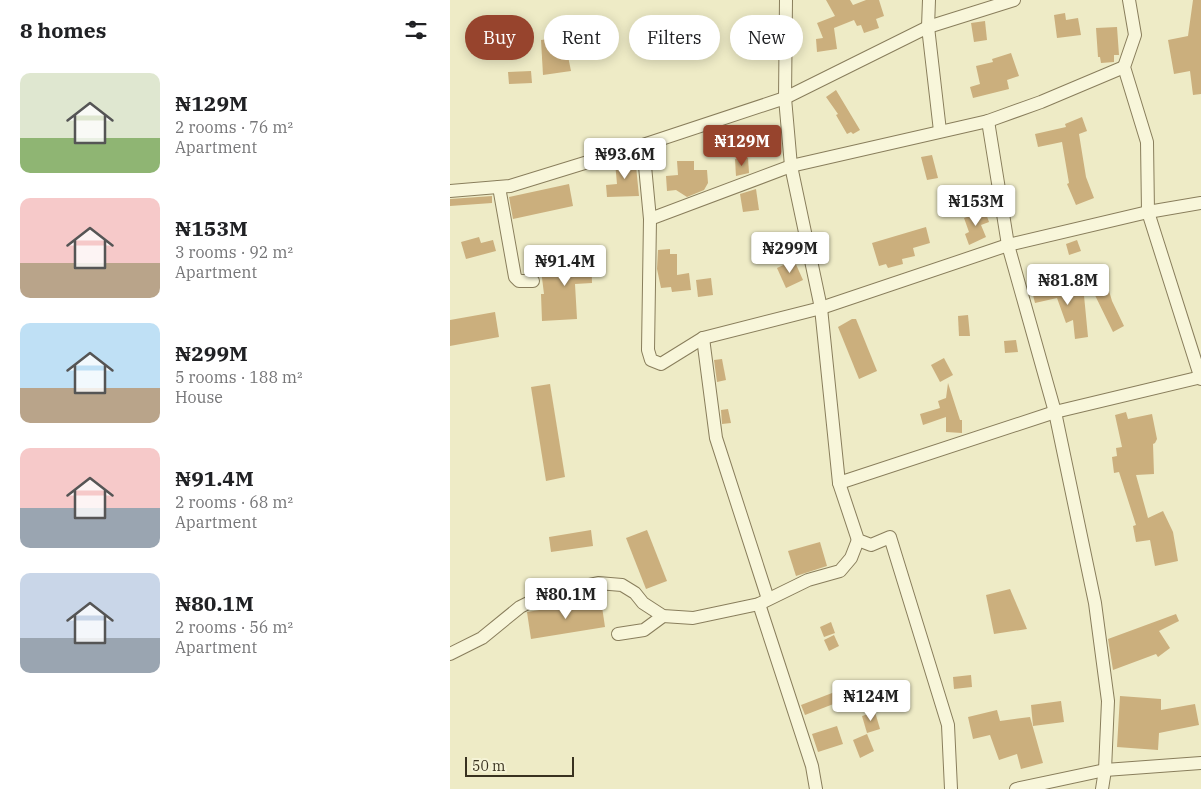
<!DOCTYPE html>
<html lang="en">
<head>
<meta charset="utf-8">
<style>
  :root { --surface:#fff; --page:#f6f6f6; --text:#202124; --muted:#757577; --accent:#97442d }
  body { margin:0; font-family:"IBM Plex Serif",serif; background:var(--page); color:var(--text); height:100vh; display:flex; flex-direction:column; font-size:19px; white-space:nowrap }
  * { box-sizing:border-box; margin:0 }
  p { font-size:16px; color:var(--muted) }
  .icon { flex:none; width:28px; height:28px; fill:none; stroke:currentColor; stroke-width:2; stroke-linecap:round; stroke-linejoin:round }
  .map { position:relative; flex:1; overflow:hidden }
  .side { display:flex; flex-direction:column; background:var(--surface); width:450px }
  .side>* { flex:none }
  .top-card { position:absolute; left:15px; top:15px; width:475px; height:45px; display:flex; gap:10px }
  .scale { position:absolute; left:15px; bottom:12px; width:109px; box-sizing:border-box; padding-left:5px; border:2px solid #393220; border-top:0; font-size:14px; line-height:18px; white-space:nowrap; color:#393220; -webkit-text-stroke:4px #f5f3d6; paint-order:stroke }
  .price { position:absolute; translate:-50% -42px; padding:0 11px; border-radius:5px; background:#fff; color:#222; font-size:16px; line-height:32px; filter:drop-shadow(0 1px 2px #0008) }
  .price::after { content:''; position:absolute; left:50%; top:30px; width:15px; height:11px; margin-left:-8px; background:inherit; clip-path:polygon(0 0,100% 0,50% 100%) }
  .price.selected { background:var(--accent); color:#fff }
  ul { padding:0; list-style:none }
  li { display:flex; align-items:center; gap:15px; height:125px; padding:0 20px }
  li span { display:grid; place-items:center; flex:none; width:140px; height:100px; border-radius:10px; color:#555 }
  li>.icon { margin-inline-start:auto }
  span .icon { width:60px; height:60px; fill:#fffc; stroke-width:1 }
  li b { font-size:21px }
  h2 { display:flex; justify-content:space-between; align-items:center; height:60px; padding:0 20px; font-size:21px }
  .tag { padding:0 18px; border-radius:22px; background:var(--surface); box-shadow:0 2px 12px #0003; font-size:18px; line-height:45px }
  .tag.selected { background:var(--accent); color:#fff }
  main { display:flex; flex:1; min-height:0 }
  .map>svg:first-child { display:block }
  .building { fill:#cbaf7d }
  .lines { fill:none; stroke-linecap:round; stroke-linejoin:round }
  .street-casing { stroke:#897e5c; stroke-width:14 }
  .street { stroke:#f8f6da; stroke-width:12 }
</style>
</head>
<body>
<main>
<section class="side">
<h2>8 homes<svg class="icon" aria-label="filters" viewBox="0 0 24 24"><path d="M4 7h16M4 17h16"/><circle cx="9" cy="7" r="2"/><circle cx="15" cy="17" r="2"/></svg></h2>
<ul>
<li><span style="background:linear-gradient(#dfe7d0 65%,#8fb573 0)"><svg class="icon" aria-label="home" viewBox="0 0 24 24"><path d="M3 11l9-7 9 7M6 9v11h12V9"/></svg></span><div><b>₦129M</b><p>2 rooms · 76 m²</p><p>Apartment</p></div></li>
<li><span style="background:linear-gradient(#f6c9c9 65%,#b9a48a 0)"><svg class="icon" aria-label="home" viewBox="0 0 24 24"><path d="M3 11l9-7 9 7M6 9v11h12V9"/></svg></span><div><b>₦153M</b><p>3 rooms · 92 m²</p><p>Apartment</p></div></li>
<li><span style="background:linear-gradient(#bfe0f5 65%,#b9a48a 0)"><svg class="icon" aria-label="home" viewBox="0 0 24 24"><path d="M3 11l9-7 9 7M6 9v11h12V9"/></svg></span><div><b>₦299M</b><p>5 rooms · 188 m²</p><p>House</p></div></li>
<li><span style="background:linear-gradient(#f6c9c9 60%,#9aa5b1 0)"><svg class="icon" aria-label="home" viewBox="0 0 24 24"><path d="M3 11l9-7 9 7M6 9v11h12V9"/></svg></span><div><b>₦91.4M</b><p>2 rooms · 68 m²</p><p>Apartment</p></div></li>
<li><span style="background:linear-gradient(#c9d6e8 65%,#9aa5b1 0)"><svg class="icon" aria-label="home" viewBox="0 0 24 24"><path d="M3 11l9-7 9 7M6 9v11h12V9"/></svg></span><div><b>₦80.1M</b><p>2 rooms · 56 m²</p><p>Apartment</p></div></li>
</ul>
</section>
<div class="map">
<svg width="751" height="789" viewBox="0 0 751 789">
  <rect width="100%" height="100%" fill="#eeebc6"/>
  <g class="building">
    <path d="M376,0H400L403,5L416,0H429L434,16L426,19L429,28L414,33L411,25L407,26L404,20L384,28L387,49L367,52L366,39L373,38L367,23L385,16Z"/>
    <path d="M743,0H751V94L743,95L740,71L724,74L718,40L738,36Z"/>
    <path d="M615,13L616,20L628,18L631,35L607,38L604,15Z"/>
    <path d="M535,21L537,40L524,42L521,23Z"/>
    <path d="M667,27L669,55H664V62L651,63L650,57H648L646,28Z"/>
    <path d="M114,37L121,71L93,75L91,40Z"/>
    <path d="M561,53L569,76L557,80L559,89L523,98L520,87L530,84L526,66L543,62L542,59Z"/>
    <path d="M81,71L82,83L59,84L58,72Z"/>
    <path d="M386,90L410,130L403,134L401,132L397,134L386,115L388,114L376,97Z"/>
    <path d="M632,117L637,131L629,134L636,177L644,198L626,205L617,184L619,183L612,142L588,147L585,134L616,127L615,124Z"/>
    <path d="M482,155L488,178L477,180L471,157Z"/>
    <path d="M185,156L189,196L157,197L156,185L167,184L165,162Z"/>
    <path d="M298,158L299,173L286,176L285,159Z"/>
    <path d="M227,161H244V170H257L258,183L254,190L237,197L226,190L217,191L216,176L228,175Z"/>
    <path d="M119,184L123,206L63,219L59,197Z"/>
    <path d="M306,189L309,210L293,212L290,194Z"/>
    <path d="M42,196V203L0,206V199Z"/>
    <path d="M535,211L539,222L531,225L536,237L519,245L515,234L519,232L514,218Z"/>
    <path d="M476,227L480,243L463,248L465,256L452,259L453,264L438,268L436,264L429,266L422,243Z"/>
    <path d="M29,237L31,243L43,240L46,251L16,259L11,242Z"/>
    <path d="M627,240L631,251L619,255L616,244Z"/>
    <path d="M127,246H141L142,283L125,284L127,319L92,321L91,294H94L91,270L128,265Z"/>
    <path d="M220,249V254H227V275L239,273L241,290L222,292L221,287L211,288L207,269L208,250Z"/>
    <path d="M344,260L353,280L336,288L327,268Z"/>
    <path d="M655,277L662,301L674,326L663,332L639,283Z"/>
    <path d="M261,278L263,295L248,297L246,280Z"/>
    <path d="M611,284L613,292L633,285L638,337L625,339L623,320L616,323L607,298L585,303L582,291Z"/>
    <path d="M45,312L49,337L0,346V320Z"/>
    <path d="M518,315L520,336H509L508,316Z"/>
    <path d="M402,319H406L427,371L409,379L388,327Z"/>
    <path d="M566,340L568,352L555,353L554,341Z"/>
    <path d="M494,358L503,375L490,382L481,365Z"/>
    <path d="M272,359L276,380L267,382L264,360Z"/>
    <path d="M498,383L510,420H512V433L496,432V417L473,425L470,414L490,408L488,401L496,398Z"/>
    <path d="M100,384L115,477L96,481L81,387Z"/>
    <path d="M278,409L281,423L272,424L271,410Z"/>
    <path d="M676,412L678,419L702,414L707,439L705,443L703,444L704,474L686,475L698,518L713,511L723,532L728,561L705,566L700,540L686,542L683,526L686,525L669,472L664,473L662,457L667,456L666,448L672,447L665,415Z"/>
    <path d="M141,530L143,546L101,552L99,537Z"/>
    <path d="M197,530L217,581L196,589L176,538Z"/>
    <path d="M370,542L377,566L346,576L338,551Z"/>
    <path d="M560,589L577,629L544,634L536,595Z"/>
    <path d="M151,600L155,627L81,639L77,612Z"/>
    <path d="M726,614L729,621L709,631L720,648L708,657L706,654L663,670L658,639Z"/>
    <path d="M381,622L385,633L374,637L370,627Z"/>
    <path d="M384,635L389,646L379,651L374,640Z"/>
    <path d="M521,675L522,687L504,689L503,677Z"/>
    <path d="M395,688L399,698L355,715L351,705Z"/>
    <path d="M670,696L711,699V710L745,704L749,725L709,733L708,750L667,747Z"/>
    <path d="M611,701L614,722L583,726L581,705Z"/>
    <path d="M547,710L550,721L580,717L593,763L571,769L567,754L549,760L540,735L523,739L518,717Z"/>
    <path d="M425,712L430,729L417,733L412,716Z"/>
    <path d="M387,726L393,744L368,752L362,734Z"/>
    <path d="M417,734L424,751L410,758L403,740Z"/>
  </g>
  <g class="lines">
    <defs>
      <g id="street">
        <path d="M336,0L335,98L341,166L371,308L389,483L408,540L421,545L440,537L498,725L501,789"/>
        <path d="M479,0L478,27L490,131"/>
        <path d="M679,0L685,35L674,67L697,142L698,212L751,379"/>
        <path d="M538,121L558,245L605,412L645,603L658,701L655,770L652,789"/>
        <path d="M193,145L200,219L198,350L201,360L211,364L253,338L371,308L558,245L698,212L751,203"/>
        <path d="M49,187L65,277L69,281H83"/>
        <path d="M0,191L60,186L193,145L335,98L478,27L564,0"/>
        <path d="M200,219L341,166L538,121L591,102L674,67"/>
        <path d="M253,338L266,438L318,599"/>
        <path d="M389,483L605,412L751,377"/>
        <path d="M309,604L362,766L366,789"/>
        <path d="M168,634L194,630L213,616"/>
        <path d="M0,654L32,638L70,607L96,594L148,583L172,585L185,593L193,603L213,616L243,618L309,604L358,580L390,571L401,558L408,540"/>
        <path d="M566,789L655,770L751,763"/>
      </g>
    </defs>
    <use href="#street" class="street-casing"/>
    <use href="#street" class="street"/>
  </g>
</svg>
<div class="scale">50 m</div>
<b class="price selected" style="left:292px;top:167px">₦129M</b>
<b class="price" style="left:175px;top:180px">₦93.6M</b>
<b class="price" style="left:526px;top:227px">₦153M</b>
<b class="price" style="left:340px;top:274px">₦299M</b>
<b class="price" style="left:115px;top:287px">₦91.4M</b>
<b class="price" style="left:618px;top:306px">₦81.8M</b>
<b class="price" style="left:116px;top:620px">₦80.1M</b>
<b class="price" style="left:421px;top:722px">₦124M</b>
<div class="top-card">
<a class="tag selected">Buy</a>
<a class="tag">Rent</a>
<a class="tag">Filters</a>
<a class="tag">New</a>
</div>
</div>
</main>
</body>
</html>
